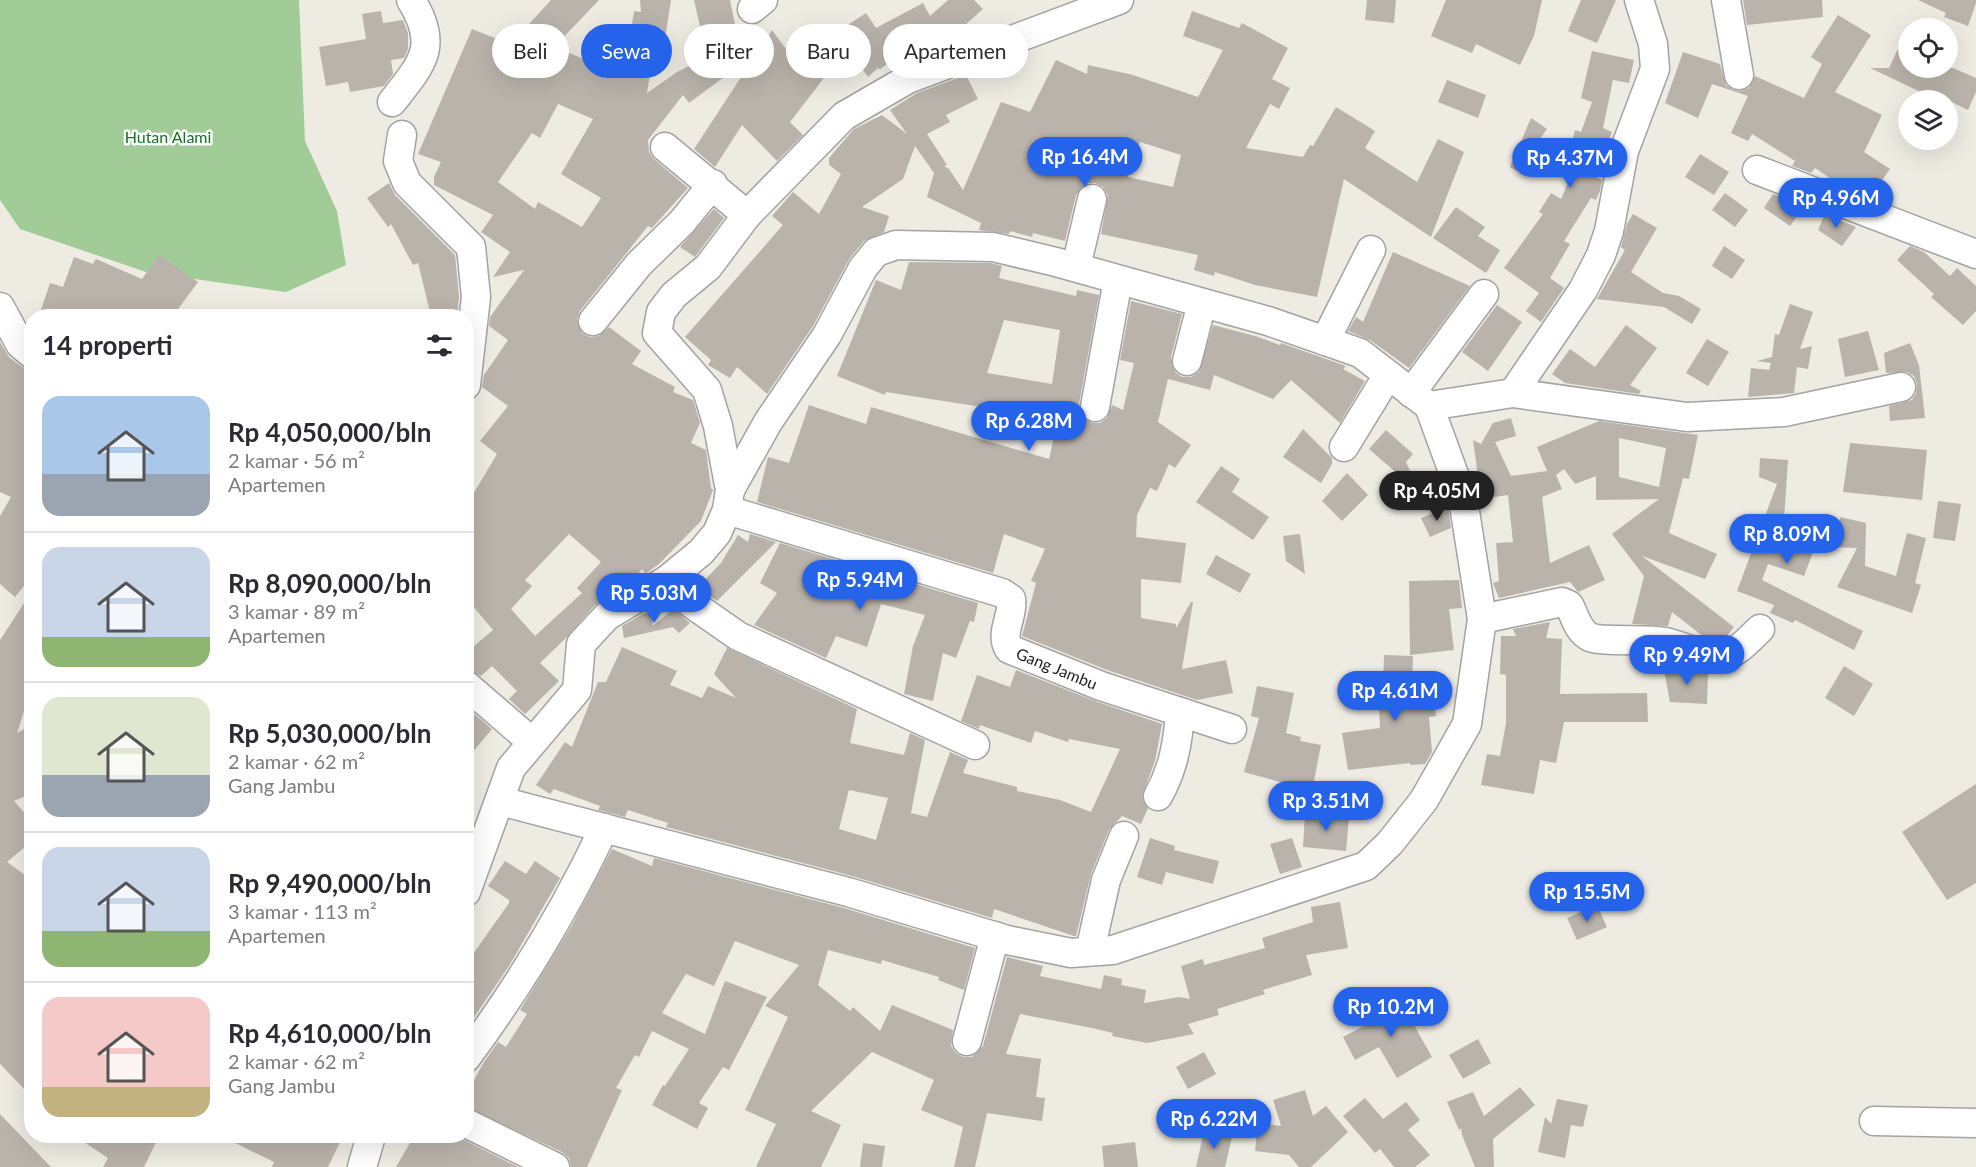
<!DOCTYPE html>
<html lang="id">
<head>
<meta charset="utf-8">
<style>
  :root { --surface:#fff; --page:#f2f2f3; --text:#2b2b33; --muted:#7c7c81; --line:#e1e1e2; --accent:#2563eb }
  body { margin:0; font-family:Lato,sans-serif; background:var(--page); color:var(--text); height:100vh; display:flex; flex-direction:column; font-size:22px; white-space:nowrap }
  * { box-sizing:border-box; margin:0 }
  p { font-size:20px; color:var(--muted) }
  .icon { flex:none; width:33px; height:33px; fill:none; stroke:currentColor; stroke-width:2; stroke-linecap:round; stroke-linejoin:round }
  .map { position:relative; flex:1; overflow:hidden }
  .side { position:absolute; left:24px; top:309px; width:450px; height:834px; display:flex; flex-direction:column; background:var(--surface); border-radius:24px; box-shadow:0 6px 24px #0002 }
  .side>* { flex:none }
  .hud { position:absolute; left:492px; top:24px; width:570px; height:54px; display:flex; gap:12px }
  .controls { position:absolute; left:1898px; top:18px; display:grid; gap:12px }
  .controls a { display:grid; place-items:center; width:60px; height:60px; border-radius:50%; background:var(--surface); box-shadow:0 6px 24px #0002; font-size:30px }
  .price { position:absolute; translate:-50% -51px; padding:0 14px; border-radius:21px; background:var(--accent); color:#fff; font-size:20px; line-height:39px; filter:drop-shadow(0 2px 3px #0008) }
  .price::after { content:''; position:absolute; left:50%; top:36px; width:18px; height:14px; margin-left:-9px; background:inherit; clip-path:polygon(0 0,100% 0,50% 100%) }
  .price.on { background:#222; color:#fff }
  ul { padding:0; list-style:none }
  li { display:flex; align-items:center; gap:18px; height:150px; padding:0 18px }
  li+li { border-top:2px solid var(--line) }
  li span { display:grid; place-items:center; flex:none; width:168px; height:120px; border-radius:18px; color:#555 }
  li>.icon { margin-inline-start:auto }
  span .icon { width:72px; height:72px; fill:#fffc; stroke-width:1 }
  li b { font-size:26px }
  h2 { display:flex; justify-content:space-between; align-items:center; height:72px; padding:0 18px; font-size:26px }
  .tag { padding:0 21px; border-radius:27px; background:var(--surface); box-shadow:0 6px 24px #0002; font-size:21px; line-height:54px }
  .tag.on { background:var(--accent); color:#fff }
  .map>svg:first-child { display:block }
  .forest { fill:#a1cc97 }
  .building { fill:#bab3ab; fill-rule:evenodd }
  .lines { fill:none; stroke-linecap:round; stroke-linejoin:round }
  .minor-casing { stroke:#a3a3a3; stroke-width:31 }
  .minor { stroke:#fff; stroke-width:28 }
  .labels { text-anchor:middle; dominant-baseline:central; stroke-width:5; stroke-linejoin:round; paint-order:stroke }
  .park-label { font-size:16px; fill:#0e7622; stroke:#fff }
  .street-label { font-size:16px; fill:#1c1c1c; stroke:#fff }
</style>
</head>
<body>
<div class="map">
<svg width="1976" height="1167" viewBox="0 0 1976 1167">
  <rect width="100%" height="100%" fill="#edebe2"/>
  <path class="forest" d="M0,0H299L305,141L337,211L346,265L286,292L146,272L20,229L0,200Z"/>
  <g class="building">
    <path d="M551,0H599L554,47L594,63L596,58L625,70L634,11L641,12L640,0H671L665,38L656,36L647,93L677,72L707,57L706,51L715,45L704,44L694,0H730L743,63L689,103L683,95L648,140L649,152L654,159L688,188L652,228L648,226L580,311L577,319L582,333L590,337L599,336L609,327L641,351L632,364L675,387L673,392L693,400L700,423L691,443L706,450L711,488L713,490L701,521L659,564L646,573L642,569L630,583L595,605L566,638L540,663L559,681L525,714L509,699L517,691L492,666L481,676L466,669V653L493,630L466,598V506L497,454L480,441L508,406L482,387L484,375L508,340L489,326L490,317L524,270L493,277L510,252L481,232L493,215L434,185V177L441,162L418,154L472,29L510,44L514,34L518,36ZM558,104L593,119L561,174L601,198L582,227L538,202L535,209L498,182L532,133L540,138ZM569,534L601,562L577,588L582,593L535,636L511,609L532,586L525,580Z"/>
    <path d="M948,0H974L983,9L944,44L946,47L911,60L906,51L880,69L878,68L868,77L837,32L866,13L876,28L923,3L930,16Z"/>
    <path d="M1367,0H1396L1394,23L1365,20Z"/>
    <path d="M1446,0H1542L1534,36L1520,65L1476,44L1472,53L1431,36Z"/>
    <path d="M1581,0H1616L1597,43L1568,31Z"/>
    <path d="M1743,0H1822L1823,17L1747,25Z"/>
    <path d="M1918,0H1976V3L1968,26L1944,17L1946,13Z"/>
    <path d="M381,11L383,23L403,20L408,33V49L404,58L391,60L393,74L384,86L350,92L348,82L326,86L319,47L366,39L362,14Z"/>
    <path d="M1192,11L1239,28L1242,23L1288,48L1272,79L1290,88L1279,109L1270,104L1246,148L1303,157L1310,145L1313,146L1336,107L1375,131L1365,148L1417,182L1438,139L1464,152L1431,237L1344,179L1317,297L1255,285L1215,272L1214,276L1194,270L1198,255L1101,234L1108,195L1103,187L1095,183H1087L1076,195L1065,241L1033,233L1032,237L1010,231L1009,234L979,230L981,223L927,197L934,173L915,146L903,179L862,207L889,216L884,232L864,241L850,258L813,326L767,394L737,367L730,378L708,365L711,360L685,337L783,225L772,216L793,192L819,214L841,174L829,165V158L854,129L882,115L907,134L890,110L917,93L966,75L978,99L946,115L950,122L927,134L947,165L944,166L949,169L963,190L1001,102L1030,112L1056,60L1087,74L1088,65L1133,75L1198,97L1223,50L1183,36ZM1140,142L1181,155L1173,187L1128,177Z"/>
    <path d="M1838,15L1871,35L1835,92L1882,115L1864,152L1890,169L1871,196L1839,184L1815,168L1811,173L1792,166L1795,161L1752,134L1748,141L1731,133L1748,96L1712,84L1698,118L1665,103L1683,52L1720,64L1726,85L1733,90L1741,91L1749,88L1755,76L1804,98L1822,64L1811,57Z"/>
    <path d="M1908,27V68H1953L1976,78V92L1968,110L1929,91L1927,95L1870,68H1889Z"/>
    <path d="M772,30L795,61L801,54L827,74L790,122L803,135L777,161L742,125L715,167L694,149Z"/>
    <path d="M1592,51L1634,60L1629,83L1613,80L1603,128L1612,132L1592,175L1602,180L1600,191L1596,200L1591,198L1564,241L1570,244L1550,278L1564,288L1541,322L1526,311L1539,293L1504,268L1543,214L1539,212L1551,193L1561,199L1580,156L1570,152L1575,130L1581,132L1592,102L1581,98Z"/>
    <path d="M1447,80L1486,95L1478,118L1438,102Z"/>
    <path d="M1531,118L1547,129L1517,171L1510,167Z"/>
    <path d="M1700,154L1729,172L1714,195L1685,177Z"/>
    <path d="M389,183L395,195L455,255L459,297L457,316H431L418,263L413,265L391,224L388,227L367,198Z"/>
    <path d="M1725,193L1748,210L1735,227L1712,210Z"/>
    <path d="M1773,194L1804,206L1790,226L1764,208Z"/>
    <path d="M1456,207L1485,227L1478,236L1500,250L1486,273L1433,238Z"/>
    <path d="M714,209L724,218L695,257L680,247Z"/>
    <path d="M1633,214L1657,228L1631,272L1663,293L1679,296L1701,309L1692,324L1664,307L1597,299L1625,250L1621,247L1627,224Z"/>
    <path d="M1825,214L1856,227L1842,246L1818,230Z"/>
    <path d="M1724,246L1745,260L1732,279L1712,266Z"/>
    <path d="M1910,246L1924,252L1950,276L1957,268L1976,286V311L1963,325L1931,297L1934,294L1897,260Z"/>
    <path d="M1393,252L1470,286L1409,368L1370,340L1348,331L1356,317L1363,322Z"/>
    <path d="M159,255L198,282L173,316H39L50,283L63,287L74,257L93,264L96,259L142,279Z"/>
    <path d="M909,262L991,263L1002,266L999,278L1076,296L1077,290L1099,295L1079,404L1080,413L1092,423H1100L1107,418L1112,405L1123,410L1134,363L1120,360L1131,301L1182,314L1171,357L1175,372L1182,377H1191L1199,372L1213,325L1255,336L1280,345L1281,343L1346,366L1343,369L1365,381L1340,423L1291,380L1273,399L1214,375L1210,390L1168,379L1158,422L1191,445L1175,468L1169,464L1157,491L1150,488L1137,515L1136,537L1186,543L1181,583L1141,579V618L1176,624V628L1191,602H1193L1182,669L1226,660L1233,693L1197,700L1107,670L1022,636L1036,583L1031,581L1045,549L1004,534L993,573L757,502L768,457L789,463L809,405L866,424L871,407L1049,459L1058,419L886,392L885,395L837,376L876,280L901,290ZM1004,320L1060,330L1052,384L987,373Z"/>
    <path d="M1790,304L1813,312L1800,349L1812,346L1808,369L1797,367L1794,393L1748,397L1751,368L1769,370L1771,363L1757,361L1772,357L1775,334L1779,335Z"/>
    <path d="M1497,305L1522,322L1488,371L1462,352Z"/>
    <path d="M1626,325L1657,348L1630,385L1641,391L1639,394L1565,383L1552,374L1570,349L1595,367Z"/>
    <path d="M1868,331L1879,370L1845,377L1838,339Z"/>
    <path d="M1707,339L1729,352L1708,386L1686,373Z"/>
    <path d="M0,342L9,357L22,367L32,370V576L15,597L0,584V516L11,497L0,492Z"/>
    <path d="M1910,343L1919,365L1925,418L1890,421L1889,406L1912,400L1916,393L1917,384L1914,376L1907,372L1886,373L1884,353Z"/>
    <path d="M1511,418L1516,436L1495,442L1511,476L1547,471L1537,447L1599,421L1698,435L1689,479L1683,478L1669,533L1717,554L1705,579L1642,556L1734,627L1726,637L1718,640L1704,637L1672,612L1668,626L1632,624L1644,576L1612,534L1659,499L1596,500V476L1575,484L1564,469L1556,475L1562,489L1542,497L1550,563L1589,545L1605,580L1578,592L1570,582L1499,598L1493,583L1499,581L1496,543L1513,542L1508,495L1481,499L1473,440L1481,444L1493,423ZM1619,438L1666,448L1659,487L1619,477Z"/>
    <path d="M1303,429L1332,458V464L1321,483L1283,457Z"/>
    <path d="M1386,430L1413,454L1406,462L1423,500L1398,511L1389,491L1408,483L1369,449Z"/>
    <path d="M1850,443L1927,450L1922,500L1843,492Z"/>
    <path d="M1760,458L1788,460L1783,534L1815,547L1804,576L1768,564L1762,580L1863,631L1854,650L1795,620L1793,623L1770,613L1774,605L1737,591L1777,484L1759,477Z"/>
    <path d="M1221,466L1240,479L1232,492L1269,517L1253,540L1196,502Z"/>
    <path d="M1347,473L1368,495L1342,521L1322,501Z"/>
    <path d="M1938,501L1961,504L1955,541L1933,538Z"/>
    <path d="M1448,507L1451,528L1430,537L1421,518Z"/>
    <path d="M1840,517L1866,523L1865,566L1896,576L1907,533L1926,538L1915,583L1921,585L1912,613L1837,587L1857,548L1830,547L1831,527L1839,528Z"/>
    <path d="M750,534L776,542L717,601L698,587L721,563L738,535L748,542Z"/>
    <path d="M1300,534L1305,574L1286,561L1283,536Z"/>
    <path d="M780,543L978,603L974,622L970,621L956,658L943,653L933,701L904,694L913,646L925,615L881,604L867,647L836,636L826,658L754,625L777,593L760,583Z"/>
    <path d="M1216,555L1251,574L1240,593L1206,574Z"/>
    <path d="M1459,580L1462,608L1449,609L1454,650L1410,655L1409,581Z"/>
    <path d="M32,591V686L17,733L32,725V793L14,801L32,821V841L7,862L32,880V1097L0,1064V640Z"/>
    <path d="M673,609L690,623L679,633L673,627L624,638L622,626L643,614L650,612L653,626Z"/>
    <path d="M1550,622L1546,638L1562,639L1560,694L1647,693L1648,722H1564L1556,763L1540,760L1534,794L1481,785L1487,754L1500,756L1506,723V675L1500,674L1501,636H1516L1513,629Z"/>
    <path d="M622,647L677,671L670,685L702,698L708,686L736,698L714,674L727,648L857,709L850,743L904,755L910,733L925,740L911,813L927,817L950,752L968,760L963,773L1017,787V791L1060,800L1091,812L1120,749L1069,739L1068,742L1035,731L1031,743L980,725L979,729L961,721L977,675L1010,687L1016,670L1095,701L1162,724L1155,761L1142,796L1148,808L1141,824L1122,816L1109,830L1091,874L1076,936H1074L994,909L992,918L852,876L666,827L668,823L628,810L625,817L598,810L600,806L554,789L550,794L536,785L565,742L572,747L598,682H606ZM849,790L888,798L876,840L839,829Z"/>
    <path d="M1384,655L1413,656L1412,691L1432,688L1436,716L1429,717L1432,752L1425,764L1410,765V763L1348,770L1342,733L1380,728L1378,688H1383Z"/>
    <path d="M1844,666L1873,684L1854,716L1825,698Z"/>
    <path d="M1677,668L1708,672L1707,704L1670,702L1664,670Z"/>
    <path d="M1257,686L1294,693L1286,733L1301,737L1300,741L1321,745L1312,791L1244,772L1259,718L1251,716Z"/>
    <path d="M466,707L492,729L466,760Z"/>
    <path d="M1976,784V883L1947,900L1902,832Z"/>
    <path d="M1305,814L1349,818L1346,851L1303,847Z"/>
    <path d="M1150,838L1175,846L1174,850L1219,861L1213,884L1166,872L1162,885L1137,877Z"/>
    <path d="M1292,838L1302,867L1280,874L1270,844Z"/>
    <path d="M612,849L652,866L654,858L844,908L975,948L964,990L938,980L939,977L882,960L881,964L828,950L818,985L850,1011L853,1007L880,1031L892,1005L953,1030L951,1046L956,1053L963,1057H972L983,1046L1007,957L1043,966L1040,976L1101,989L1104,975L1122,979L1121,985L1146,990L1144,1003L1179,997L1190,999L1181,966L1203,959L1204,965L1265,948L1262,938L1313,922L1311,907L1340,902L1348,948L1306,955L1312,975L1263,990L1265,994L1217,1009L1219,1015L1188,1024L1194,1034L1147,1043L1112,1036L1113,1033L1092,1028L1020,1014L1006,1054L1041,1059L1036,1097L1045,1098L1042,1121L987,1113L975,1167H954L963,1127L921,1110L934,1080L872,1052L811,1111L841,1125L821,1167H756L776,1124L745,1110L788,1017L765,1006L799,965L735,941L714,986L686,974L662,1013L705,1034L725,981L767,997L729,1070L723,1067L699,1103L708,1108L697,1129L652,1105L663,1085L665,1086L689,1049L652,1031L639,1057L635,1055L616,1088L622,1090L587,1167H571L569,1158L562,1152L466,1107V1095L484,1062L498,1042L506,1047L527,1014L520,1010L572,925Z"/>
    <path d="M505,861L526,874L535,861L560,878L509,966L466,1029V964L509,903V900L488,886Z"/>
    <path d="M1597,905L1607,927L1577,940L1567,918Z"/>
    <path d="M1397,995L1418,1022L1414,1025L1432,1057L1397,1078L1379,1047L1355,1060L1343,1037L1379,1018L1375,1012Z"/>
    <path d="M1478,1039L1491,1063L1463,1079L1449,1055Z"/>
    <path d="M1204,1052L1216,1074L1188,1089L1176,1067Z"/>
    <path d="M1520,1087L1535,1105L1493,1139L1494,1167H1475L1462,1135L1461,1128L1459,1130L1447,1102L1473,1092L1484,1116Z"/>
    <path d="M1305,1090L1313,1116L1326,1106L1348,1132L1311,1167H1299L1289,1155L1255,1151L1258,1123L1281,1126L1273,1100Z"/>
    <path d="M1365,1098L1383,1119L1406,1102L1420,1120L1408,1130L1430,1155L1415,1167H1394L1380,1149L1375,1153L1343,1116Z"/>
    <path d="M1557,1099L1588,1105L1583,1127L1571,1125L1565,1158L1538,1152L1545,1117L1551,1124Z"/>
    <path d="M0,1114L51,1167H0Z"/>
    <path d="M1204,1131L1232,1137L1225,1167H1196Z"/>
    <path d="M75,1136H159L144,1167H103L108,1158Z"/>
    <path d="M221,1136H343L328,1167H272L274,1162Z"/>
    <path d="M414,1136H456L518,1167H396Z"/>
    <path d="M1135,1142L1138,1167H1104L1102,1146Z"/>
    <path d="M863,1143L885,1146L882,1167H860Z"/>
  </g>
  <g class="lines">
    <defs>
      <g id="minor">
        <path d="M1726,0L1739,75"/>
        <path d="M752,9L763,0"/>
        <path d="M392,102C422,64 440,46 411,0"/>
        <path d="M402,135L398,161L407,183L471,247L476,297L466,385"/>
        <path d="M665,147L747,215"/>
        <path d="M1757,170L1976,254"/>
        <path d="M1076,267L1092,199"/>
        <path d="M0,307L20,344L32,354"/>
        <path d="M593,321L639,264L682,222L713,184"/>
        <path d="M1325,341L1371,250"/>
        <path d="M1187,361L1202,303"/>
        <path d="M1411,393L1484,294"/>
        <path d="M1513,393L1583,290L1601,255L1609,231L1624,151L1655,69L1653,44L1639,0"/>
        <path d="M1429,406L1513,393L1687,417L1784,412L1901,387"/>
        <path d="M1095,407L1118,280"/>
        <path d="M1344,447L1388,375"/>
        <path d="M727,510L1002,593L1011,599C1014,616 999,633 1009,649L1101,686L1232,729"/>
        <path d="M667,580L692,604L738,636L975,745"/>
        <path d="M1482,619L1562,602L1569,605C1575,616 1577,629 1588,636C1598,643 1647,638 1665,642C1680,645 1709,659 1723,656C1737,654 1750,638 1760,629"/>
        <path d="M466,685L531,741"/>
        <path d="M1158,796C1173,770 1178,743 1180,712"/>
        <path d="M500,801L848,892L1007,940L1071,953L1113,950L1366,866L1390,843L1424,800L1467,724L1482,619L1463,499L1429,406L1360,353L1268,321L1056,262L993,247L896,245L876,252L863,268L827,335L768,422L730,490"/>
        <path d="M466,892L511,768L577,690L581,644L607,616L667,580L701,552L717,533L727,510L730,490L718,426L707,390L657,333L661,312L674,295L708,267L747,215L844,116L908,79L1119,0"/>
        <path d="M1090,951L1106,880L1124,836"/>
        <path d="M967,1041L995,936"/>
        <path d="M466,1058C520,985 566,909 604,828"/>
        <path d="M1874,1121L1976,1123"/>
        <path d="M466,1123L555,1167"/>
        <path d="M362,1167L371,1136"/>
      </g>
    </defs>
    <use href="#minor" class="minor-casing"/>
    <use href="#minor" class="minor"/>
  </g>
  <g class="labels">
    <g class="park-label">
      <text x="168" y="136">Hutan Alami</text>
    </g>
    <g class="street-label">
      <text transform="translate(1057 668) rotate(22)">Gang Jambu</text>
    </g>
  </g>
</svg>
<div class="controls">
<a><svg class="icon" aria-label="locate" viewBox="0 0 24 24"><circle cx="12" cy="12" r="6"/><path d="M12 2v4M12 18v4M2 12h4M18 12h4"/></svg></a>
<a><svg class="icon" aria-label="layers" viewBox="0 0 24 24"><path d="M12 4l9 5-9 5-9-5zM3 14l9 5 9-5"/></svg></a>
</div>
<b class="price" style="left:1085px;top:188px">Rp 16.4M</b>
<b class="price" style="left:1570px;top:189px">Rp 4.37M</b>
<b class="price" style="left:1836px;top:229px">Rp 4.96M</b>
<b class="price" style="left:1029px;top:452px">Rp 6.28M</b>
<b class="price on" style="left:1437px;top:522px">Rp 4.05M</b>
<b class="price" style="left:1787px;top:565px">Rp 8.09M</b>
<b class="price" style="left:860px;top:611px">Rp 5.94M</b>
<b class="price" style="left:654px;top:624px">Rp 5.03M</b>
<b class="price" style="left:1687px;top:686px">Rp 9.49M</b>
<b class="price" style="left:1395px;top:722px">Rp 4.61M</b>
<b class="price" style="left:1326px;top:832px">Rp 3.51M</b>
<b class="price" style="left:1587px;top:923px">Rp 15.5M</b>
<b class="price" style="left:1391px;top:1038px">Rp 10.2M</b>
<b class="price" style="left:1214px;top:1150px">Rp 6.22M</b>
<div class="hud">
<a class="tag">Beli</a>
<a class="tag on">Sewa</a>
<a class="tag">Filter</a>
<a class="tag">Baru</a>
<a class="tag">Apartemen</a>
</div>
<section class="side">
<h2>14 properti<svg class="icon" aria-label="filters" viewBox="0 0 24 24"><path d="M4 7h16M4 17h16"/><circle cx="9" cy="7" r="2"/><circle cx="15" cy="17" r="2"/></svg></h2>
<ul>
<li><span style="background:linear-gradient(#a9c7e8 65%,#9aa5b1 0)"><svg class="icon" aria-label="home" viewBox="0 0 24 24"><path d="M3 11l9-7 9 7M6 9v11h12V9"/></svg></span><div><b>Rp 4,050,000/bln</b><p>2 kamar · 56 m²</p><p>Apartemen</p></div></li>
<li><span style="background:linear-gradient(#c9d6e8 75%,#8fb573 0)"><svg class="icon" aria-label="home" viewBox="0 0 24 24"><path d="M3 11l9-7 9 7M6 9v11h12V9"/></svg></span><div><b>Rp 8,090,000/bln</b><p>3 kamar · 89 m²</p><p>Apartemen</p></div></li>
<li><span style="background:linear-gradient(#dfe7d0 65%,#9aa5b1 0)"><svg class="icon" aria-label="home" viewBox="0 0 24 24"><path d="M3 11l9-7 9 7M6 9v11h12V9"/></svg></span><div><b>Rp 5,030,000/bln</b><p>2 kamar · 62 m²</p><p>Gang Jambu</p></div></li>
<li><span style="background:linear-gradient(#c9d6e8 70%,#8fb573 0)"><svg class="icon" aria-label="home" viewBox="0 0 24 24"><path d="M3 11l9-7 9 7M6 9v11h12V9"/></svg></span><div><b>Rp 9,490,000/bln</b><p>3 kamar · 113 m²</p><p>Apartemen</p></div></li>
<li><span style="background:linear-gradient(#f6c9c9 75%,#c2b280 0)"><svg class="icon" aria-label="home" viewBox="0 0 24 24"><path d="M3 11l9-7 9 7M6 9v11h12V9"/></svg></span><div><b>Rp 4,610,000/bln</b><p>2 kamar · 62 m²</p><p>Gang Jambu</p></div></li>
</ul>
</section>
</div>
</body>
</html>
